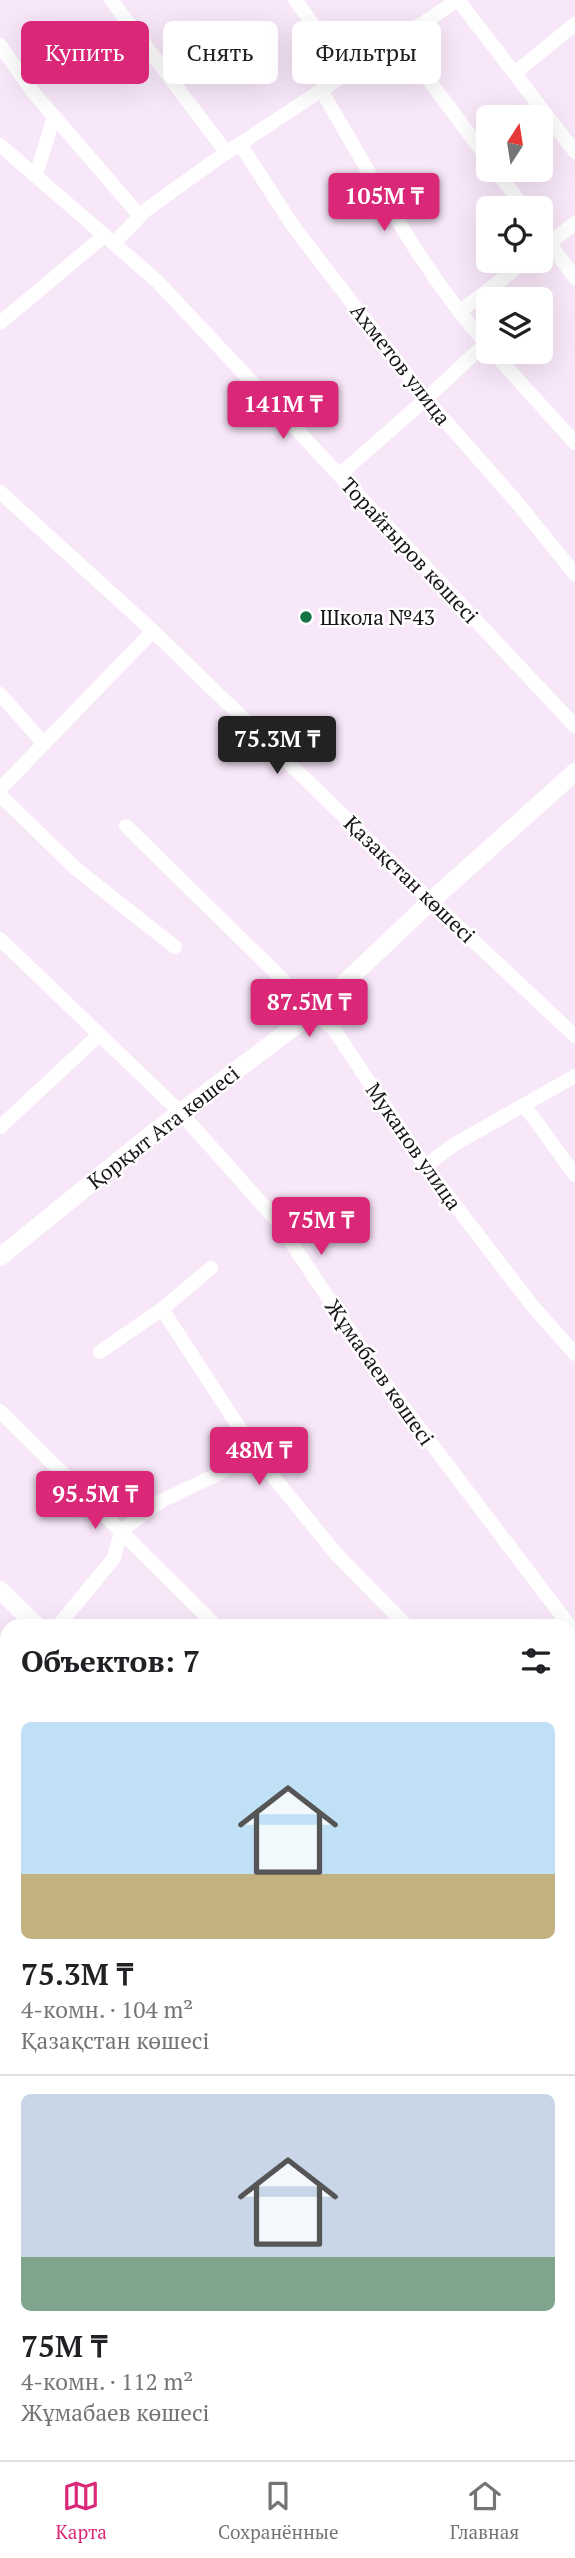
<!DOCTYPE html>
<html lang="ru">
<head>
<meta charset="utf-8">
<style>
  :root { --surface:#fff; --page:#f6f6f6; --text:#202124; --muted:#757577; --line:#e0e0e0; --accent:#db2777 }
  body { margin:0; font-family:"PT Serif",serif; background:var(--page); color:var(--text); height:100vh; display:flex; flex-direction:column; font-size:26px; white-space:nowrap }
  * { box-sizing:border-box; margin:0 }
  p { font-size:23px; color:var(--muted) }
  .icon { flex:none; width:38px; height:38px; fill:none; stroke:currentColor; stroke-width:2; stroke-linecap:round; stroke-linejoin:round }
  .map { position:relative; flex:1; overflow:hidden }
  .details { position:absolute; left:0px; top:1619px; width:576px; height:842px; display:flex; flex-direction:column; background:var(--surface); border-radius:21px 21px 0 0; box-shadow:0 7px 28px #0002 }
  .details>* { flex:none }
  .banner { position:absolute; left:21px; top:21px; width:534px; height:63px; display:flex; gap:14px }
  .needle { width:46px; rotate:12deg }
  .buttons { position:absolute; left:476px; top:105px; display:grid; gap:14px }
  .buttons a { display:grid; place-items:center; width:77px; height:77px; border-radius:10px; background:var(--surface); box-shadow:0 7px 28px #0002; font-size:35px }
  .price { position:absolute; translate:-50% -60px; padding:0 16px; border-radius:7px; background:var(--accent); color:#fff; font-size:23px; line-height:46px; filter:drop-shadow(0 2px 4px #0008) }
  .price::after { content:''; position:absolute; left:50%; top:42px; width:21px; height:16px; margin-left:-10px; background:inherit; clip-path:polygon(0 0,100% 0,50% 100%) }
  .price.current { background:#222; color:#fff }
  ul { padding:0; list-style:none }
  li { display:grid; align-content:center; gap:14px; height:371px; padding:0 21px }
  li+li { border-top:2px solid var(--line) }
  li span { display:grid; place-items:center; height:217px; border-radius:10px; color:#555 }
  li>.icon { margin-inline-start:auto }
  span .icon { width:126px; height:126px; fill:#fffc; stroke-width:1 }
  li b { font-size:30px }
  h2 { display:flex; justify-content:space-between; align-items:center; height:84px; padding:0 21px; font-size:30px }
  .pill { padding:0 24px; border-radius:10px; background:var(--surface); box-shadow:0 7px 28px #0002; font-size:24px; line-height:63px }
  .pill.current { background:var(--accent); color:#fff }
  .tab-bar { display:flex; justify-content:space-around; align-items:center; height:98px; border-top:2px solid var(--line); background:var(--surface); font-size:19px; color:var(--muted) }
  .tab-bar a { display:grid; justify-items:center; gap:4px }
  .tab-bar .current { color:var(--accent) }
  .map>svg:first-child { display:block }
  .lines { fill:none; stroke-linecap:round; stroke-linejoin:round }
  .minor { stroke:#fff; stroke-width:14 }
  .major { stroke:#fff; stroke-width:18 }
  .rail-casing { stroke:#302a31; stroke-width:5 }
  .rail { stroke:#fff; stroke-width:2.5; stroke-dasharray:8; stroke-linecap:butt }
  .poi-dot { fill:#147247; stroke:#fff; stroke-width:2.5 }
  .labels { text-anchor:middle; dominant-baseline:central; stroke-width:5; stroke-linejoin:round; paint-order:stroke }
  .street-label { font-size:21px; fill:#19141a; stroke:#fff }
  .poi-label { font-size:21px; fill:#19141a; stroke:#fff; text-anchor:start }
</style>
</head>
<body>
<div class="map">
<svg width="575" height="2460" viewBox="0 0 575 2460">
  <rect width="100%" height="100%" fill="#f8e7f9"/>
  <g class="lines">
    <g class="minor">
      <path d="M111,0L226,152"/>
      <path d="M295,0L349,72"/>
      <path d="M458,0L575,152"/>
      <path d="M398,39L488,159"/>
      <path d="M0,45L33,92L140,216"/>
      <path d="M515,73L575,24"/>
      <path d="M321,90C373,178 420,269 488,346"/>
      <path d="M240,144L293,226L426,399L515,500L575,574"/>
      <path d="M0,145L157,281L575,726"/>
      <path d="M496,170L524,208"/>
      <path d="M36,175L54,117"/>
      <path d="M541,232L575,278"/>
      <path d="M114,243L146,210L217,159L458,0"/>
      <path d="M541,250L575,223"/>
      <path d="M459,312L526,261"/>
      <path d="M0,323L105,235"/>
      <path d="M493,352L575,443"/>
      <path d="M339,475L426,399L486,343"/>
      <path d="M0,492L153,631L431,901L575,1036"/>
      <path d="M0,694L44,744"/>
      <path d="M0,789L153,631"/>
      <path d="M0,795L75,868L175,947"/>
      <path d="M126,826L335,1031L425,1166L531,1304L575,1354"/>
      <path d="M0,939L180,1112L277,1221L380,1376L575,1633"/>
      <path d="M524,1105L575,1175"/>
      <path d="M0,1127L99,1035"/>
      <path d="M425,1166L455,1144L575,1076"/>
      <path d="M162,1309L263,1464L337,1555L407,1626"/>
      <path d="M100,1352L162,1309L211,1268"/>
      <path d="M0,1411L216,1626"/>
      <path d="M58,1626L114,1558L121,1531L161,1501L212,1477L256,1453"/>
      <path d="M569,1790L575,1812"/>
      <path d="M0,1978L7,1994"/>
      <path d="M0,2282L7,2281"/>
      <path d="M0,2435L7,2431"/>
      <path d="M46,2454L48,2460"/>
      <path d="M200,2454L202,2460"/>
    </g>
    <g class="major">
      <path d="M0,1257L153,1133L315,1011L431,901L575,772"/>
      <path d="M0,1590L37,1626"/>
      <path d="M427,2454L429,2460"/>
    </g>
    <defs>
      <g id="rail">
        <path d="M0,1724L7,1729"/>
        <path d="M0,1798L7,1808"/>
        <path d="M569,1831H575"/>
        <path d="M569,1845L575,1846"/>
        <path d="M569,1877L575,1881"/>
        <path d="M281,2454L283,2460"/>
      </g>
    </defs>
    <use href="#rail" class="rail-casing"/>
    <use href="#rail" class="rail"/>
  </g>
  <circle class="poi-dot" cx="306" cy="617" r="7"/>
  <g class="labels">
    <g class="street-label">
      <text transform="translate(401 364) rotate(52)">Ахметов улица</text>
      <text transform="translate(410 550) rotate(47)">Торайғыров көшесі</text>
      <text transform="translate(410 879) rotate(44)">Қазақстан көшесі</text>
      <text transform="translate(163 1127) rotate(-38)">Қорқыт Ата көшесі</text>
      <text transform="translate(414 1146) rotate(55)">Муканов улица</text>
      <text transform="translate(380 1372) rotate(55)">Жұмабаев көшесі</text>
    </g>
    <g class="poi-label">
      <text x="320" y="617">Школа №43</text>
    </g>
  </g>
</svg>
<div class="buttons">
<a><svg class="needle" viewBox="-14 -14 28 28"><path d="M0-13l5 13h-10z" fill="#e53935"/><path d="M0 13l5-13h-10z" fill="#757577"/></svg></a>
<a><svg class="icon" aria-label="locate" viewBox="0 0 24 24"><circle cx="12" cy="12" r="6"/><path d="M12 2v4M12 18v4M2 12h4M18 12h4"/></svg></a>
<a><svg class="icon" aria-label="layers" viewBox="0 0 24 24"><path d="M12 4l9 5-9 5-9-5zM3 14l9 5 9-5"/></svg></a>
</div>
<b class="price" style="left:384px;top:233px">105M ₸</b>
<b class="price" style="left:283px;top:441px">141M ₸</b>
<b class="price current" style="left:277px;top:776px">75.3M ₸</b>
<b class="price" style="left:309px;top:1039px">87.5M ₸</b>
<b class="price" style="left:321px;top:1257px">75M ₸</b>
<b class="price" style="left:259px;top:1487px">48M ₸</b>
<b class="price" style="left:95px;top:1531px">95.5M ₸</b>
<div class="banner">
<a class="pill current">Купить</a>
<a class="pill">Снять</a>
<a class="pill">Фильтры</a>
</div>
<section class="details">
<h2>Объектов: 7<svg class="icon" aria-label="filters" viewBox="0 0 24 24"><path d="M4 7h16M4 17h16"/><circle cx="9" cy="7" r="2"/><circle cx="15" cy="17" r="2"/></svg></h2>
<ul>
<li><span style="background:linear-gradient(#bfe0f5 70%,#c2b280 0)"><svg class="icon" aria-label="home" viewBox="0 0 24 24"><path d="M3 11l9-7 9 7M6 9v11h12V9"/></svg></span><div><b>75.3M ₸</b><p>4-комн. · 104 m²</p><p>Қазақстан көшесі</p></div></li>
<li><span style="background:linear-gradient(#c9d6e8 75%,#7fa58c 0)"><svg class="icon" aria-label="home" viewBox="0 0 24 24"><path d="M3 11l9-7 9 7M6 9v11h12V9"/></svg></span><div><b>75M ₸</b><p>4-комн. · 112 m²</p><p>Жұмабаев көшесі</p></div></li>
</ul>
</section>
</div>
<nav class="tab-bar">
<a class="current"><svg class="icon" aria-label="map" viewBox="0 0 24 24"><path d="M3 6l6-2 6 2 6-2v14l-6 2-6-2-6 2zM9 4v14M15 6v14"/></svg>Карта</a>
<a><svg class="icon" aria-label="saved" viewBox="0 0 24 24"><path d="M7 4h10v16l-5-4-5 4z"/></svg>Сохранённые</a>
<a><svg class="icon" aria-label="home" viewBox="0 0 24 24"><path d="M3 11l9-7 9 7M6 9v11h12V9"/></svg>Главная</a>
</nav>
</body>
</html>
